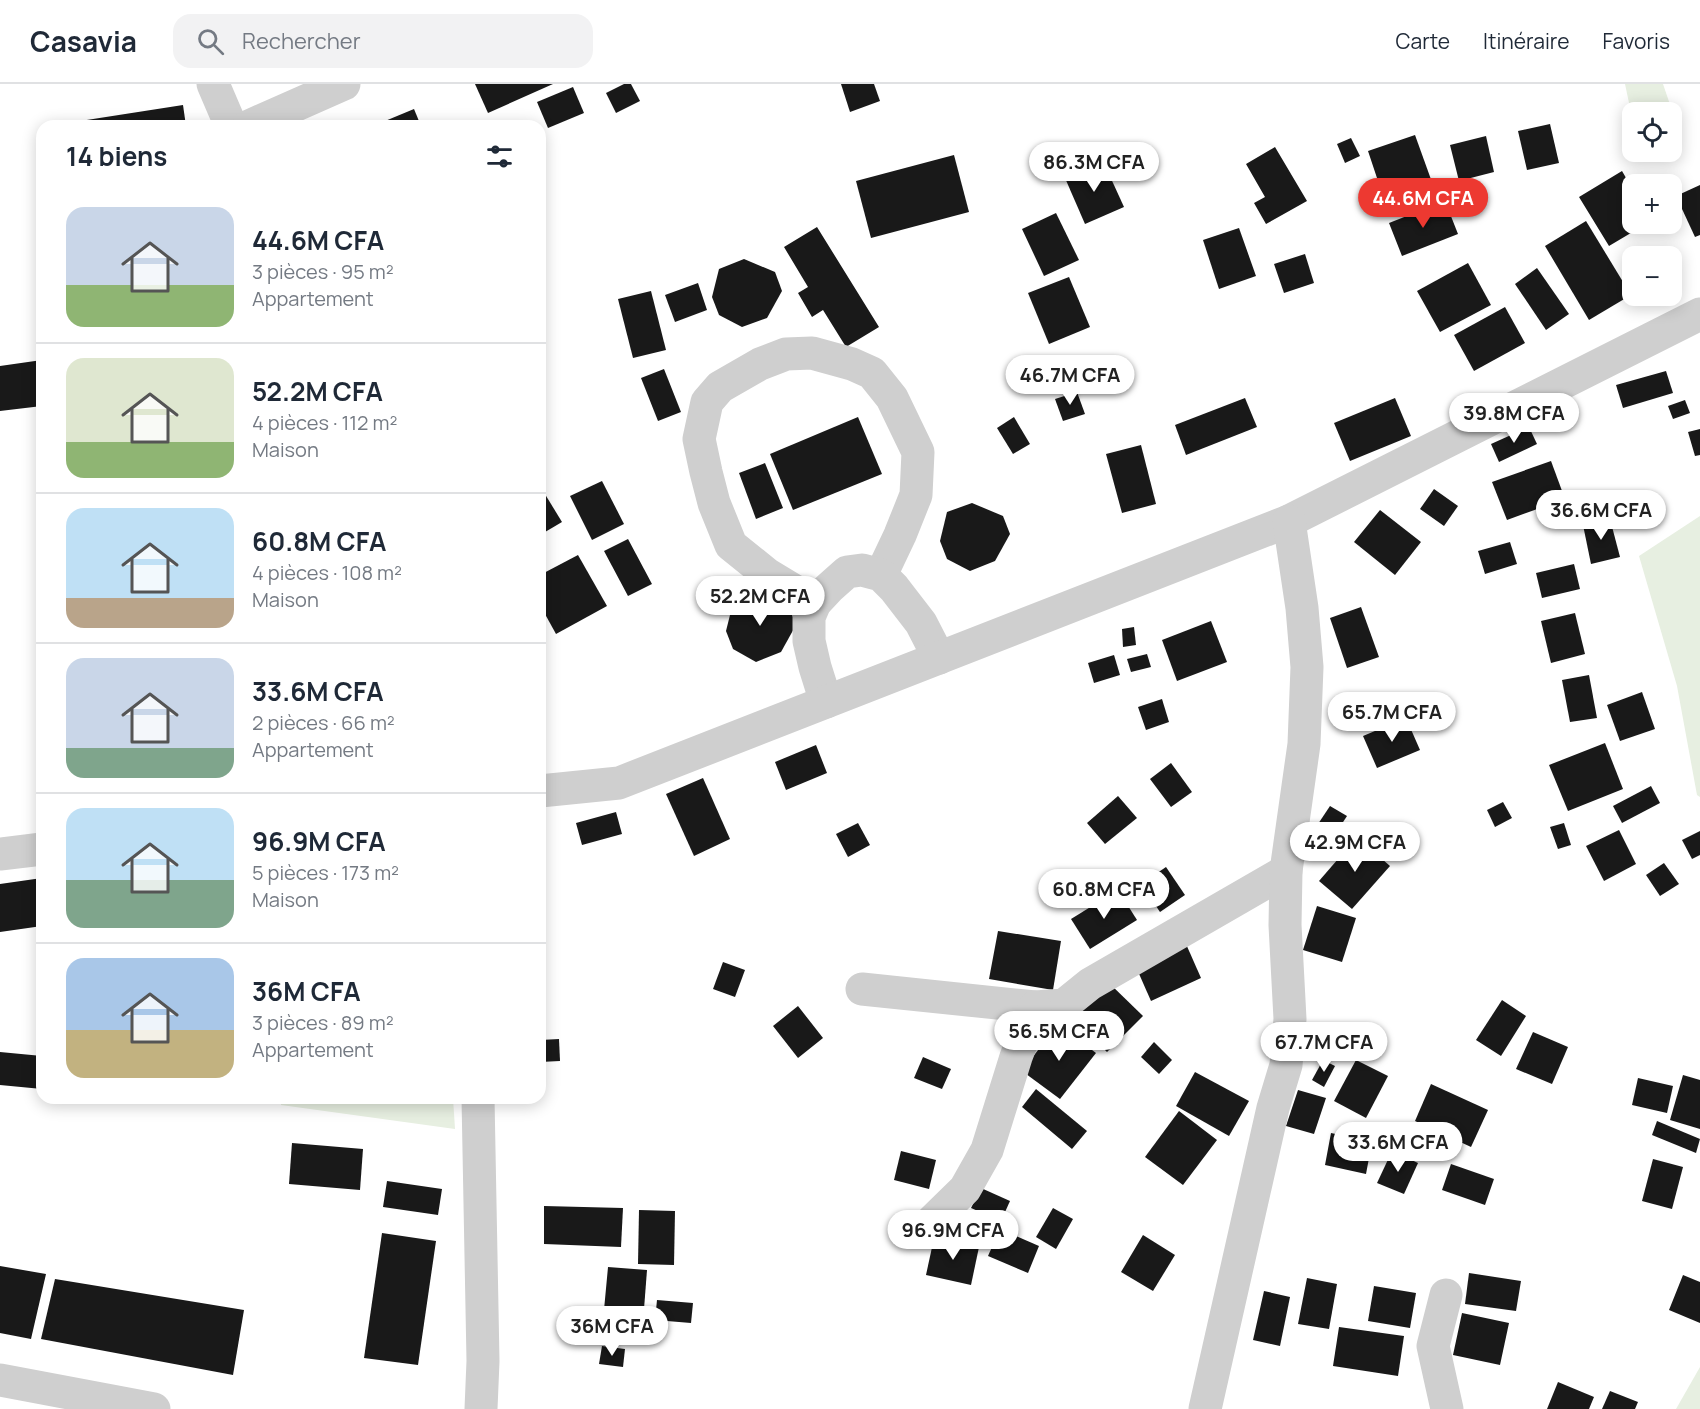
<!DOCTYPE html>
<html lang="fr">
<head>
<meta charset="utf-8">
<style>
  :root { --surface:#fff; --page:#f2f2f3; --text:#1f2937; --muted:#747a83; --line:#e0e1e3; --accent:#ed3931 }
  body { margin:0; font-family:Manrope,sans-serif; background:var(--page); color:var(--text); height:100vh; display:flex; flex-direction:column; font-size:22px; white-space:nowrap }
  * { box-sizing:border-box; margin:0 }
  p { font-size:20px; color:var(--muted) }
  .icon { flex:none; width:33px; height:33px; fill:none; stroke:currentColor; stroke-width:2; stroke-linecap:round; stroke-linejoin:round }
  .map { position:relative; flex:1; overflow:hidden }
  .panel { position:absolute; left:36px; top:36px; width:510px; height:984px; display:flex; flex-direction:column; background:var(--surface); border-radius:18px; box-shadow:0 3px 15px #0003 }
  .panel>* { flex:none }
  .buttons { position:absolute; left:1622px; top:18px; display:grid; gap:12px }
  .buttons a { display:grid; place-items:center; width:60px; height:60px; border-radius:12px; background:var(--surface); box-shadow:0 3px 15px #0003; font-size:30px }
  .price { position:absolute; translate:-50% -51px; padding:0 14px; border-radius:21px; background:#fff; color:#222; font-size:20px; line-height:39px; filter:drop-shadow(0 2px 3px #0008) }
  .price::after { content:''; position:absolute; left:50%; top:36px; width:18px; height:14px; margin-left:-9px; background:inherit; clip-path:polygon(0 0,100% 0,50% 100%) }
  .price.selected { background:var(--accent); color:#fff }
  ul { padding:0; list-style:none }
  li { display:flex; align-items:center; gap:18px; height:150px; padding:0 30px }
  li+li { border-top:2px solid var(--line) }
  li span { display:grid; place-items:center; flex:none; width:168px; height:120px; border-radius:18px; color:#555 }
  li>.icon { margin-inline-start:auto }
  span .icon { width:72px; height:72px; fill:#fffc; stroke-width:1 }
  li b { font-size:26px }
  h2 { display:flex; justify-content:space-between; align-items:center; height:72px; padding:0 30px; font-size:26px }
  header { display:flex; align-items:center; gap:36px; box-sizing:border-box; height:84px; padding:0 30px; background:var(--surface); border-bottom:2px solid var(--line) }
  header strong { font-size:28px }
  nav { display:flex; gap:33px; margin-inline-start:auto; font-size:21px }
  .search { width:420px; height:54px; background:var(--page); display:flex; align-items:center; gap:15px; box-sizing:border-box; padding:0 21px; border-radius:18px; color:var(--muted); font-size:22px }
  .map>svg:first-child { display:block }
  .green { fill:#e7efe1 }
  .building { fill:#191919 }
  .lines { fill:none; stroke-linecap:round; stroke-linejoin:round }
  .minor { stroke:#cfcfcf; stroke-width:33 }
</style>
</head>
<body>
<header>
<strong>Casavia</strong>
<div class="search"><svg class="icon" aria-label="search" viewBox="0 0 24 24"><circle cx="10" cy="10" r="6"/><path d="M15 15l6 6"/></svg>Rechercher</div>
<nav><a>Carte</a><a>Itinéraire</a><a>Favoris</a></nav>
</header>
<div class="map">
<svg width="1700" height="1325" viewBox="0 0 1700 1325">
  <rect width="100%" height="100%" fill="#fff"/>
  <g class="green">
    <path d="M1625,0H1663L1679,47L1671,51V28H1632V33Z"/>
    <path d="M1700,432V713L1697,711L1677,602L1639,472Z"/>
    <path d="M281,1014H453L455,1045L281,1021Z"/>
    <path d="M1700,1283V1325H1676Z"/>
  </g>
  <g class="building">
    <path d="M475,0H553L488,29Z"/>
    <path d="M624,0H631L640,17L616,29L606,9Z"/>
    <path d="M841,0H874L880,17L850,28Z"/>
    <path d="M573,3L584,29L548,44L537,18Z"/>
    <path d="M183,21L186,42H62L61,40Z"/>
    <path d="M414,25L421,42H373Z"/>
    <path d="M1550,40L1559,79L1527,86L1518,47Z"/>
    <path d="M1415,51L1433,101L1385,118L1368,67Z"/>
    <path d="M1486,52L1494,88L1459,97L1450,61Z"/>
    <path d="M1351,54L1360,72L1345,79L1337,60Z"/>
    <path d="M1275,63L1307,117L1266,140L1254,119L1265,113L1246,80Z"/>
    <path d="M954,71L969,128L871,154L856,97Z"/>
    <path d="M1103,77L1124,123L1085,140L1065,94Z"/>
    <path d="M1622,87L1632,104V140H1646L1609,162L1579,113Z"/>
    <path d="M1700,101V151L1695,153L1676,112Z"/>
    <path d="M1445,117L1458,150L1402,172L1389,139Z"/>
    <path d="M1056,129L1079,176L1044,192L1022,145Z"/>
    <path d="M1586,137L1631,211L1589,236L1545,162Z"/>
    <path d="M817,143L879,243L846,263L823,226L812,233L798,209L808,203L784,163Z"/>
    <path d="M1239,144L1256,192L1219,205L1203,156Z"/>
    <path d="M1305,170L1314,199L1284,209L1274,180Z"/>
    <path d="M744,175L775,188L782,207L767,234L742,243L719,231L712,213L719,185Z"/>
    <path d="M1468,179L1491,221L1440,248L1417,207Z"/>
    <path d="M1537,184L1569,230L1546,246L1515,200Z"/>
    <path d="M1069,193L1090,243L1049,260L1028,209Z"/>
    <path d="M698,199L707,226L675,238L665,211Z"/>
    <path d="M651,207L666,266L633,274L618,215Z"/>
    <path d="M1505,223L1525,259L1474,287L1454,251Z"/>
    <path d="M42,276V322L0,327V282Z"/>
    <path d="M664,285L681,328L658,337L641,294Z"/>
    <path d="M1666,287L1673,309L1623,324L1616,301Z"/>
    <path d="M1077,308L1085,330L1063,337L1055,315Z"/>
    <path d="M1245,314L1257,343L1186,371L1175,341Z"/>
    <path d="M1395,314L1411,352L1350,377L1334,339Z"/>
    <path d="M1685,316L1690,329L1673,335L1668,322Z"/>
    <path d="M858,333L882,390L793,426L770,370Z"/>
    <path d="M1014,333L1030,360L1013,370L997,344Z"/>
    <path d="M1529,343L1537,360L1499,378L1491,360Z"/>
    <path d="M1700,345V371L1695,372L1688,348Z"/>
    <path d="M1141,361L1156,420L1122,429L1106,370Z"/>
    <path d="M1551,377L1565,415L1507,436L1492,398Z"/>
    <path d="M765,379L783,424L756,435L739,389Z"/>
    <path d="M602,397L624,440L592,456L570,412Z"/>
    <path d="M540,402L562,438L540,451Z"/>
    <path d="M1434,405L1458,422L1444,442L1420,425Z"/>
    <path d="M972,419L1003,432L1010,450L995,477L970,487L947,475L940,457L947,428Z"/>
    <path d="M1380,426L1421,458L1395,491L1354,458Z"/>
    <path d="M1610,435L1620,473L1591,480L1583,441Z"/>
    <path d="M628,455L652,500L628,512L604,467Z"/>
    <path d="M1510,458L1517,480L1485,490L1478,467Z"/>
    <path d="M578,471L607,522L556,550L540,521V491Z"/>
    <path d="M1574,480L1580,505L1542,514L1536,489Z"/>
    <path d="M758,509L789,523L796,541L781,568L756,578L733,565L726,547L733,519Z"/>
    <path d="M1361,523L1379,573L1347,584L1330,534Z"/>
    <path d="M1575,529L1585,570L1551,579L1541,537Z"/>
    <path d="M1211,537L1227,578L1177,597L1162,556Z"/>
    <path d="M1134,543L1136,561L1123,563L1122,545Z"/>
    <path d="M1147,570L1151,583L1131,588L1127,575Z"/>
    <path d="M1114,571L1120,591L1094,599L1088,579Z"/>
    <path d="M1589,591L1597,634L1570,638L1562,596Z"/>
    <path d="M1642,608L1655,645L1620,657L1607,621Z"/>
    <path d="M1162,615L1169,638L1146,646L1138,623Z"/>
    <path d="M1406,634L1420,666L1377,684L1363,652Z"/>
    <path d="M1605,659L1623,705L1568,727L1549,681Z"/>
    <path d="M816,661L827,689L786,706L775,678Z"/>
    <path d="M1171,679L1192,708L1171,723L1150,695Z"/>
    <path d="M703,694L730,755L694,772L666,710Z"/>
    <path d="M1651,702L1660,719L1622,739L1613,722Z"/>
    <path d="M1118,712L1137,734L1105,760L1087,739Z"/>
    <path d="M1503,718L1512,734L1495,743L1487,726Z"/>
    <path d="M1330,722L1347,732L1319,775L1302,764Z"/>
    <path d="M616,728L622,750L582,761L576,739Z"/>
    <path d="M858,739L870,761L848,773L836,750Z"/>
    <path d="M1564,739L1571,761L1558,765L1550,743Z"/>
    <path d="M1619,746L1636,780L1604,797L1586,762Z"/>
    <path d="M1700,747V771L1692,775L1682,756Z"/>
    <path d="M1357,753L1390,782L1352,825L1319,797Z"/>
    <path d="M1664,779L1679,800L1660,812L1646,791Z"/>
    <path d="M1166,783L1185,811L1160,828L1141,800Z"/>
    <path d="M42,794V842L0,848V800Z"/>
    <path d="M1118,806L1137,836L1090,865L1071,835Z"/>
    <path d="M1317,822L1356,834L1342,878L1303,866Z"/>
    <path d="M998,847L1061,857L1053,906L989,895Z"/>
    <path d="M1186,860L1201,894L1151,917L1136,883Z"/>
    <path d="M723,878L745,886L735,913L713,905Z"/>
    <path d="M1107,897L1143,932L1107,968L1072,934Z"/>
    <path d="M1502,916L1526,932L1501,972L1476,956Z"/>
    <path d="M798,922L823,954L798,974L773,942Z"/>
    <path d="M1058,940L1096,969L1060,1015L1022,987Z"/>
    <path d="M1533,948L1568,963L1552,1000L1516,985Z"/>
    <path d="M559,955L560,977L540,978V956Z"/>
    <path d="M1154,958L1172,976L1159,990L1141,973Z"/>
    <path d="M0,968L42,972V1005L0,1001Z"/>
    <path d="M923,973L951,985L942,1005L914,994Z"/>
    <path d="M1323,976L1335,982L1324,1003L1312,996Z"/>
    <path d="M1356,976L1388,992L1366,1034L1334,1017Z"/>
    <path d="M1195,988L1249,1017L1229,1052L1176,1022Z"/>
    <path d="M1683,991L1700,996V1045L1670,1036Z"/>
    <path d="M1638,994L1673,1002L1667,1029L1632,1021Z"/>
    <path d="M1431,1000L1488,1026L1471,1063L1415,1037Z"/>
    <path d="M1036,1005L1087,1047L1072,1065L1022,1023Z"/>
    <path d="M1298,1006L1326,1014L1314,1050L1286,1042Z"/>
    <path d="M1179,1027L1217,1056L1183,1101L1145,1073Z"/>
    <path d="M1657,1037L1700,1055L1696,1069L1652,1051Z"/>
    <path d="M1331,1049L1372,1058L1366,1090L1325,1081Z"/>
    <path d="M292,1059L363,1065L360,1106L289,1100Z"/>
    <path d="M901,1067L936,1076L929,1105L894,1096Z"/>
    <path d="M1392,1067L1418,1079L1404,1110L1377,1099Z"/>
    <path d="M1653,1075L1683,1083L1672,1125L1642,1117Z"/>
    <path d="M1451,1080L1494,1095L1485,1121L1442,1106Z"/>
    <path d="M387,1097L442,1105L438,1131L383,1123Z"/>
    <path d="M981,1104L1010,1117L1001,1137L971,1124Z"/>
    <path d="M544,1122L623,1124L621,1163L544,1160Z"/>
    <path d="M1053,1124L1073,1135L1056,1165L1036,1153Z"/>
    <path d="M639,1126L675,1127L674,1181L638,1180Z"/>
    <path d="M1000,1145L1039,1162L1028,1189L988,1172Z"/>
    <path d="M382,1149L436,1157L418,1281L364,1274Z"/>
    <path d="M1143,1151L1175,1171L1153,1207L1121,1188Z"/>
    <path d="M934,1154L979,1163L971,1201L926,1191Z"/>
    <path d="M0,1182L46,1190L31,1255L0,1249Z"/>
    <path d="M608,1183L647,1186L642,1251L602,1247Z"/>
    <path d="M1469,1189L1521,1197L1516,1227L1465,1220Z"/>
    <path d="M1683,1191L1700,1198V1239L1669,1226Z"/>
    <path d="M1307,1194L1337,1200L1329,1245L1298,1240Z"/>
    <path d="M55,1195L244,1226L233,1291L41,1255Z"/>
    <path d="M1374,1202L1416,1209L1410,1244L1368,1237Z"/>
    <path d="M1264,1207L1290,1213L1280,1262L1253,1256Z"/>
    <path d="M657,1216L693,1219L691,1239L655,1236Z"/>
    <path d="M570,1225L599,1226L598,1256L569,1255Z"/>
    <path d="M1462,1229L1509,1239L1500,1281L1453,1271Z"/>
    <path d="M1339,1243L1404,1252L1398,1292L1333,1282Z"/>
    <path d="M602,1262L625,1265L623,1283L599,1280Z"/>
    <path d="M1558,1298L1594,1313L1589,1325H1547Z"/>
    <path d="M1610,1307L1638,1318L1635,1325H1602Z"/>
  </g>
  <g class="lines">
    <g class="minor">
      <path d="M213,0L231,42"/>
      <path d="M249,42L344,0"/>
      <path d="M815,519L767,490L731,461L714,419L706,388L699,355L707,318L720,303L760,280L786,270L812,269L852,280L872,289L892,314L918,368L916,411L900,451L881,491"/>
      <path d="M826,618L815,583L809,557V533L815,519L829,504L847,488L862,486L881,491L894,504L921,539L939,574"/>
      <path d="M540,707L619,699L1289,437L1700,230"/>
      <path d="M0,770L42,765"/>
      <path d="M862,905L1035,923L1064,921L1090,900L1286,787"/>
      <path d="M478,1014L483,1277L481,1325"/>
      <path d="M921,1148L965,1105L987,1066L1016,973L1035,923"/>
      <path d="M1446,1211L1433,1262L1447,1325"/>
      <path d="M0,1296L154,1325"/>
      <path d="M1205,1325L1273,1024L1286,981L1290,935L1285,841L1286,787L1304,660L1307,583L1302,524L1289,437"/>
    </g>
  </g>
</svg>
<div class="buttons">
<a><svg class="icon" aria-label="locate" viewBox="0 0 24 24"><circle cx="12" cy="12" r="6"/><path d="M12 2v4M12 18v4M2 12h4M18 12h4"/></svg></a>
<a>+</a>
<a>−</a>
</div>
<b class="price" style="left:1094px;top:109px">86.3M CFA</b>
<b class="price selected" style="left:1423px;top:145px">44.6M CFA</b>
<b class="price" style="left:1070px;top:322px">46.7M CFA</b>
<b class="price" style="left:1514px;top:360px">39.8M CFA</b>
<b class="price" style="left:1601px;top:457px">36.6M CFA</b>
<b class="price" style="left:760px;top:543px">52.2M CFA</b>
<b class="price" style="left:1392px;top:659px">65.7M CFA</b>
<b class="price" style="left:1355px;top:789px">42.9M CFA</b>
<b class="price" style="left:1104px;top:836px">60.8M CFA</b>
<b class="price" style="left:1059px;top:978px">56.5M CFA</b>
<b class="price" style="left:1324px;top:989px">67.7M CFA</b>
<b class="price" style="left:1398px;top:1089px">33.6M CFA</b>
<b class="price" style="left:953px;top:1177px">96.9M CFA</b>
<b class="price" style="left:612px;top:1273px">36M CFA</b>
<section class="panel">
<h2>14 biens<svg class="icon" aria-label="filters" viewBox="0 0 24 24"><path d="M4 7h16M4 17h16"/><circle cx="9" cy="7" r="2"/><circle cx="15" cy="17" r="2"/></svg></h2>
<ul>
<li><span style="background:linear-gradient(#c9d6e8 65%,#8fb573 0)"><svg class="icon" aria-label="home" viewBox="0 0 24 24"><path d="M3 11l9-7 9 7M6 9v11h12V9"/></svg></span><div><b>44.6M CFA</b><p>3 pièces · 95 m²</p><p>Appartement</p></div></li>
<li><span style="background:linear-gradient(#dfe7d0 70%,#8fb573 0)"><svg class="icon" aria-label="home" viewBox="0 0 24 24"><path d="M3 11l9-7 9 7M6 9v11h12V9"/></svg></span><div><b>52.2M CFA</b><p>4 pièces · 112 m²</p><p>Maison</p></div></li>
<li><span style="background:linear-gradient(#bfe0f5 75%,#b9a48a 0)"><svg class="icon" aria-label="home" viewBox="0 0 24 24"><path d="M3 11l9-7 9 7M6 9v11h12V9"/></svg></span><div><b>60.8M CFA</b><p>4 pièces · 108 m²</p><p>Maison</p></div></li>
<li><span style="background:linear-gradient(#c9d6e8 75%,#7fa58c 0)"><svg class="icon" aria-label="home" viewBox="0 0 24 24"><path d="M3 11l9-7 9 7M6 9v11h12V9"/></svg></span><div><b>33.6M CFA</b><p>2 pièces · 66 m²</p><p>Appartement</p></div></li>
<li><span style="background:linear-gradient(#bfe0f5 60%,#7fa58c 0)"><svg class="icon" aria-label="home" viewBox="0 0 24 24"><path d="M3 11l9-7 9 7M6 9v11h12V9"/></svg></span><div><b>96.9M CFA</b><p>5 pièces · 173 m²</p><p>Maison</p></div></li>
<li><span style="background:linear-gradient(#a9c7e8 60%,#c2b280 0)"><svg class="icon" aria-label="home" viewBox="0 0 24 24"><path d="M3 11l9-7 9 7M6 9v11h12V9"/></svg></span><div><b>36M CFA</b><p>3 pièces · 89 m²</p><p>Appartement</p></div></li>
</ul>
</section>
</div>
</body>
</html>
